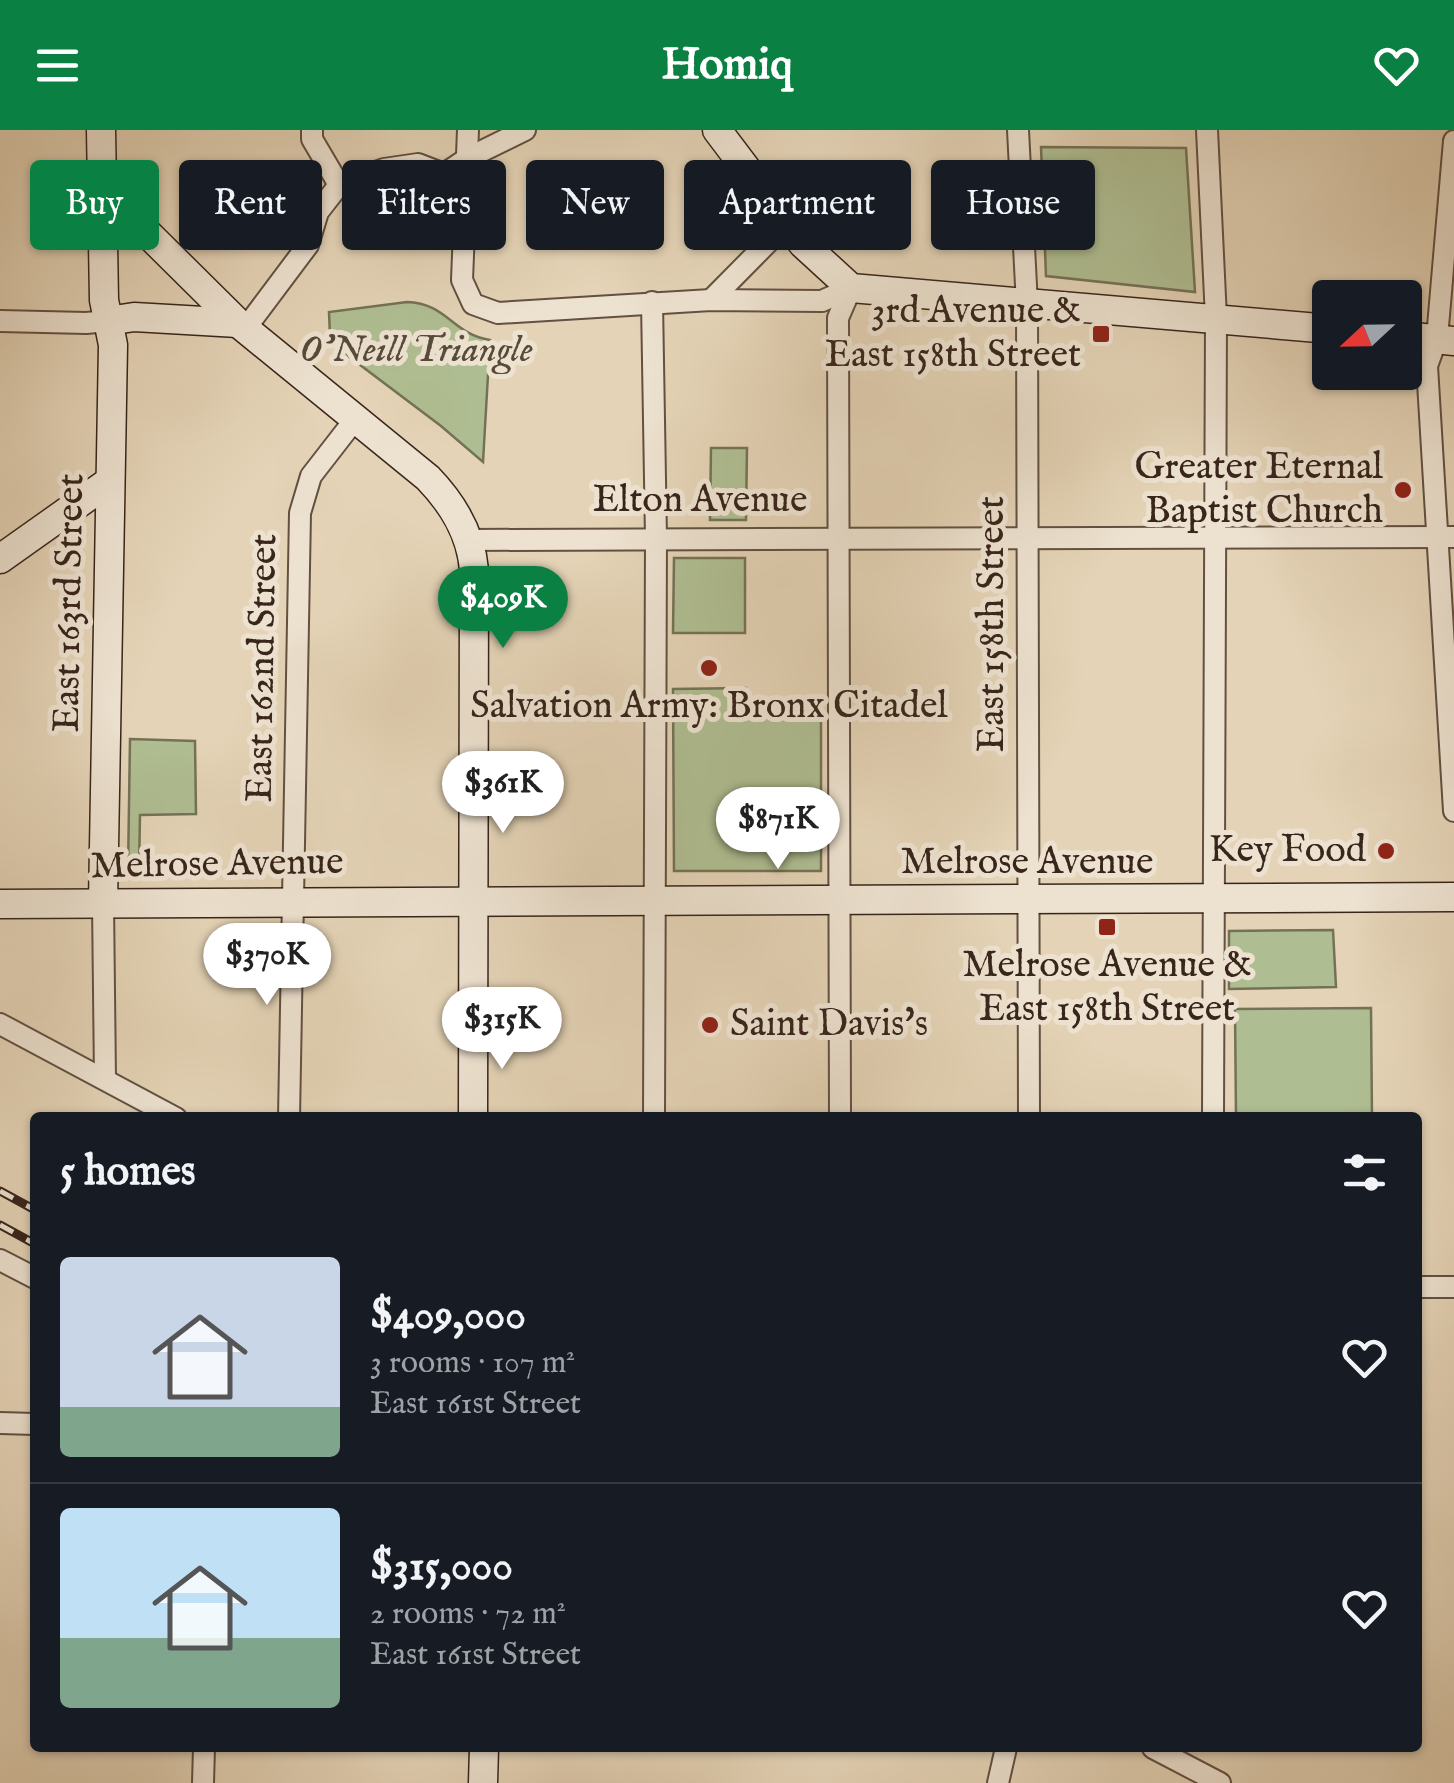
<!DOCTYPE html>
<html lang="en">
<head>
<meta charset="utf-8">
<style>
  :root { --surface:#171b24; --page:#242831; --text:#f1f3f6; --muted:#9ea1a6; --line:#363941; --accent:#0b8043 }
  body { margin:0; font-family:"IM FELL English",serif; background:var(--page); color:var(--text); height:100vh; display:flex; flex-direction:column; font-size:38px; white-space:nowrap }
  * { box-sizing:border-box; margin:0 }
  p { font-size:32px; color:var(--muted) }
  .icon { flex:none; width:55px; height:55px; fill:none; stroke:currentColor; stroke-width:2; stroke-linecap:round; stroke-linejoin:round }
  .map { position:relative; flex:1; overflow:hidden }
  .details { position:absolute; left:30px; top:982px; width:1392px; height:640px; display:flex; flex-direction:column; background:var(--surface); border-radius:10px; box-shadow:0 2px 8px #0004 }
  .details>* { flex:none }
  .guide { position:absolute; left:30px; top:30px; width:1395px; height:90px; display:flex; gap:20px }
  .needle { width:65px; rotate:248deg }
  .controls { position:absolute; left:1312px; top:150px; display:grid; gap:20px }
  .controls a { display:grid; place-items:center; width:110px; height:110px; border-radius:10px; background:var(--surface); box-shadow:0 2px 8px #0004; font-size:50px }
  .price { position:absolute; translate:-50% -85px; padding:0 22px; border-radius:35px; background:#fff; color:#222; font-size:32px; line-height:65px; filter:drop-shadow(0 2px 5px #0008) }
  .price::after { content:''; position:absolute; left:50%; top:60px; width:30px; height:22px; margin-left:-15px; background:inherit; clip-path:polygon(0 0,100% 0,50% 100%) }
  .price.selected { background:var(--accent); color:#fff }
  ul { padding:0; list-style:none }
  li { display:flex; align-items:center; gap:30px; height:250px; padding:0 30px }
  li+li { border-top:2px solid var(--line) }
  li span { display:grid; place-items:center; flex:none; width:280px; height:200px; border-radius:10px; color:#555 }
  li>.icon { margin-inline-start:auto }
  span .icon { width:120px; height:120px; fill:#fffc; stroke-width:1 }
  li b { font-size:42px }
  h2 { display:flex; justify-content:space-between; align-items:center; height:120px; padding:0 30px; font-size:42px }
  .tag { padding:0 35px; border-radius:10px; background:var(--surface); box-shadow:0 2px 8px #0004; font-size:35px; line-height:90px }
  .tag.selected { background:var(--accent); color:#fff }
  header { display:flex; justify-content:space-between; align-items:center; height:130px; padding:0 30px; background:var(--accent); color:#fff; font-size:45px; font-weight:700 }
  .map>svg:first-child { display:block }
  .green { fill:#afbe92; stroke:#747256; stroke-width:2.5 }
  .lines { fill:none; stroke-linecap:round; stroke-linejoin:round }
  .minor-casing { stroke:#635042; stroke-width:24 }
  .secondary-casing { stroke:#38251b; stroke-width:31 }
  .minor { stroke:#ede2d0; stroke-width:20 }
  .secondary { stroke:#ede2d0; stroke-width:28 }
  .rail-casing { stroke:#38251b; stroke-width:9 }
  .rail { stroke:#ede2d0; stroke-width:5; stroke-dasharray:15; stroke-linecap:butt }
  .poi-dot { fill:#8f2418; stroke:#ede2d0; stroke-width:4 }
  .labels { text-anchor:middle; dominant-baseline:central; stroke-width:10; stroke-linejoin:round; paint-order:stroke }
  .poi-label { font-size:38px; fill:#38251b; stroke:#ede2d0; text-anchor:end }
  .park-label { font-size:38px; font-style:italic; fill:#564b39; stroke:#ede2d0 }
  .street-label { font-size:38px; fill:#38251b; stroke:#ede2d0 }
</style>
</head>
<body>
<header><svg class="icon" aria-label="menu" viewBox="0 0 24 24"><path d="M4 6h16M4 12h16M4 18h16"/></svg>Homiq<svg class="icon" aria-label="heart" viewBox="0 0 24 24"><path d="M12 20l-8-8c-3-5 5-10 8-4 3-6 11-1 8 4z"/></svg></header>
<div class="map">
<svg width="1454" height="1653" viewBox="0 0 1454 1653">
  <rect width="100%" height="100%" fill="#e4d3b6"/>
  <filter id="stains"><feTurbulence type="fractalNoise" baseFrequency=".002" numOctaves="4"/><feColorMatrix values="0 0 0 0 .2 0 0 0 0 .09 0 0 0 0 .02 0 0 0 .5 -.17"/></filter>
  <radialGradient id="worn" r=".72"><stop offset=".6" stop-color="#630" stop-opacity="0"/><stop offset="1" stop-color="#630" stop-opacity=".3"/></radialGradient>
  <g class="green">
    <path d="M1041,17L1186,18L1195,162L1046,146Z"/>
    <path d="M407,172C447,173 452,204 490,210L483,332L441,296L343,222L330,206L329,182Z"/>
    <path d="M711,318H747L746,390H710Z"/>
    <path d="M674,428H745V503H673Z"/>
    <path d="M746,558L747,578L821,577V741H674L673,559Z"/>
    <path d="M130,609L195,611L196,684L140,685L139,742L128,741Z"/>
    <path d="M1333,800L1336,857L1229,859V801Z"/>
    <path d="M1371,878L1372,987H1236L1235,879Z"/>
  </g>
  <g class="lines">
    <defs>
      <g id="minor">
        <path d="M312,0V9L339,55"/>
        <path d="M468,0L462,150L473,174L498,183L711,170L822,171L851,158"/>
        <path d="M1018,0L1027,175L1029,988"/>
        <path d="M1207,0L1216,188L1213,988"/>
        <path d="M1454,11L1437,208L1427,236L1454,681"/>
        <path d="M711,170L787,93"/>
        <path d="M652,172L656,408L654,988"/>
        <path d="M0,191L86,193L108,191"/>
        <path d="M245,199L308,115L318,82L339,55L384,39L418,34L444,44L468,28L525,0"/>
        <path d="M468,410L1454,407"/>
        <path d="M103,773L105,949"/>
        <path d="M0,894L176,988"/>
        <path d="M289,988L300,383L311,346L356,288"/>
        <path d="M840,988L838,188L851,158"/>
        <path d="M0,1130L35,1148"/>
        <path d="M1418,1157H1454"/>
        <path d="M0,1293L35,1294"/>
        <path d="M1153,1618L1220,1653"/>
        <path d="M203,1653L204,1618"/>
        <path d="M998,1653L1006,1618"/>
      </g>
      <g id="secondary">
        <path d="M101,0L104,170L113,215L103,773"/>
        <path d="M717,0L803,114L851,158L1330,199"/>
        <path d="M100,45L133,89L238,193L428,348C453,374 471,403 474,440L473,988"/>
        <path d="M108,191L134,187L238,193"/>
        <path d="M1405,206L1454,211"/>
        <path d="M0,429L110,351"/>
        <path d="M0,774L1454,767"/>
        <path d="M483,1653L484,1618"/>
      </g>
    </defs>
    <use href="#minor" class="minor-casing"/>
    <use href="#secondary" class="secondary-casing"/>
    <use href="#minor" class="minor"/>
    <use href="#secondary" class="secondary"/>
    <defs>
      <g id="rail">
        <path d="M0,1061L35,1080"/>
        <path d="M0,1095L35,1114"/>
      </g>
    </defs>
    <use href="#rail" class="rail-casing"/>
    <use href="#rail" class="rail"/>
  </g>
  <g class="poi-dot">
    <rect x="1091" y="194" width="20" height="20" rx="5"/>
    <circle cx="1403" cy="360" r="10"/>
    <circle cx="709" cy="538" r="10"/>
    <circle cx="1386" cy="721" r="10"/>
    <rect x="1097" y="787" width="20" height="20" rx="5"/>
    <circle cx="710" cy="895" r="10"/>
  </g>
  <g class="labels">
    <g class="poi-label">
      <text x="1081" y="182">3rd Avenue &amp;<tspan x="1081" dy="44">East 158th Street</tspan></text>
      <text x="1383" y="338">Greater Eternal<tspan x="1383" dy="44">Baptist Church</tspan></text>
      <text x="709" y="577" text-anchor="middle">Salvation Army: Bronx Citadel</text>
      <text x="1366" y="721">Key Food</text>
      <text x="1107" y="836" text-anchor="middle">Melrose Avenue &amp;<tspan x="1107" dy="44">East 158th Street</tspan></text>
      <text x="730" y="895" text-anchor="start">Saint Davis's</text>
    </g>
    <g class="park-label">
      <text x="416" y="221">O'Neill Triangle</text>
    </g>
    <g class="street-label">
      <text x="700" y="371">Elton Avenue</text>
      <text transform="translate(70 473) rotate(-89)">East 163rd Street</text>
      <text transform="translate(993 494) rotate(-90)">East 158th Street</text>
      <text transform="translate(263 538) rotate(-89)">East 162nd Street</text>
      <text x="1027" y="733">Melrose Avenue</text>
      <text transform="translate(217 735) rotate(-1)">Melrose Avenue</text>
    </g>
  </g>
  <rect width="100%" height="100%" filter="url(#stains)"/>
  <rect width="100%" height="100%" fill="url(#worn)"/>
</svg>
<div class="controls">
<a><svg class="needle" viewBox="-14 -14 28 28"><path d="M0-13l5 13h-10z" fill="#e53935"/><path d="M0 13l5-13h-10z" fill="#9ea1a6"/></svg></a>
</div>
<b class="price selected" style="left:503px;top:521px">$409K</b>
<b class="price" style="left:503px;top:706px">$361K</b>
<b class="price" style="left:778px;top:742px">$871K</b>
<b class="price" style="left:267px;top:878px">$370K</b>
<b class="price" style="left:502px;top:942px">$315K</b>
<div class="guide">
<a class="tag selected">Buy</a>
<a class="tag">Rent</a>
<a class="tag">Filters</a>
<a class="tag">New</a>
<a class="tag">Apartment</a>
<a class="tag">House</a>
</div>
<section class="details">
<h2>5 homes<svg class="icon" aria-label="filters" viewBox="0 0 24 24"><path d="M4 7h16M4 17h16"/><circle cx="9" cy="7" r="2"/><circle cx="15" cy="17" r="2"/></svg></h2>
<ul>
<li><span style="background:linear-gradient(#c9d6e8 75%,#7fa58c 0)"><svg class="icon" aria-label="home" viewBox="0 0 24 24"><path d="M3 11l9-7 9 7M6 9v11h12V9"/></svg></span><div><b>$409,000</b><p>3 rooms · 107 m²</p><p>East 161st Street</p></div><svg class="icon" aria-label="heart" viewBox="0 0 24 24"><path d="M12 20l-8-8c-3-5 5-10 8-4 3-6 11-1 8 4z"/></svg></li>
<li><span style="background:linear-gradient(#bfe0f5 65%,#7fa58c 0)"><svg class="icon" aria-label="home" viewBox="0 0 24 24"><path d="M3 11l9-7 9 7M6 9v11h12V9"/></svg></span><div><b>$315,000</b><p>2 rooms · 72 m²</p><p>East 161st Street</p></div><svg class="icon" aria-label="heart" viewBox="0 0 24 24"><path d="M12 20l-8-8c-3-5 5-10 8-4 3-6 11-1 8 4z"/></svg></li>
</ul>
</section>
</div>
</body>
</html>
